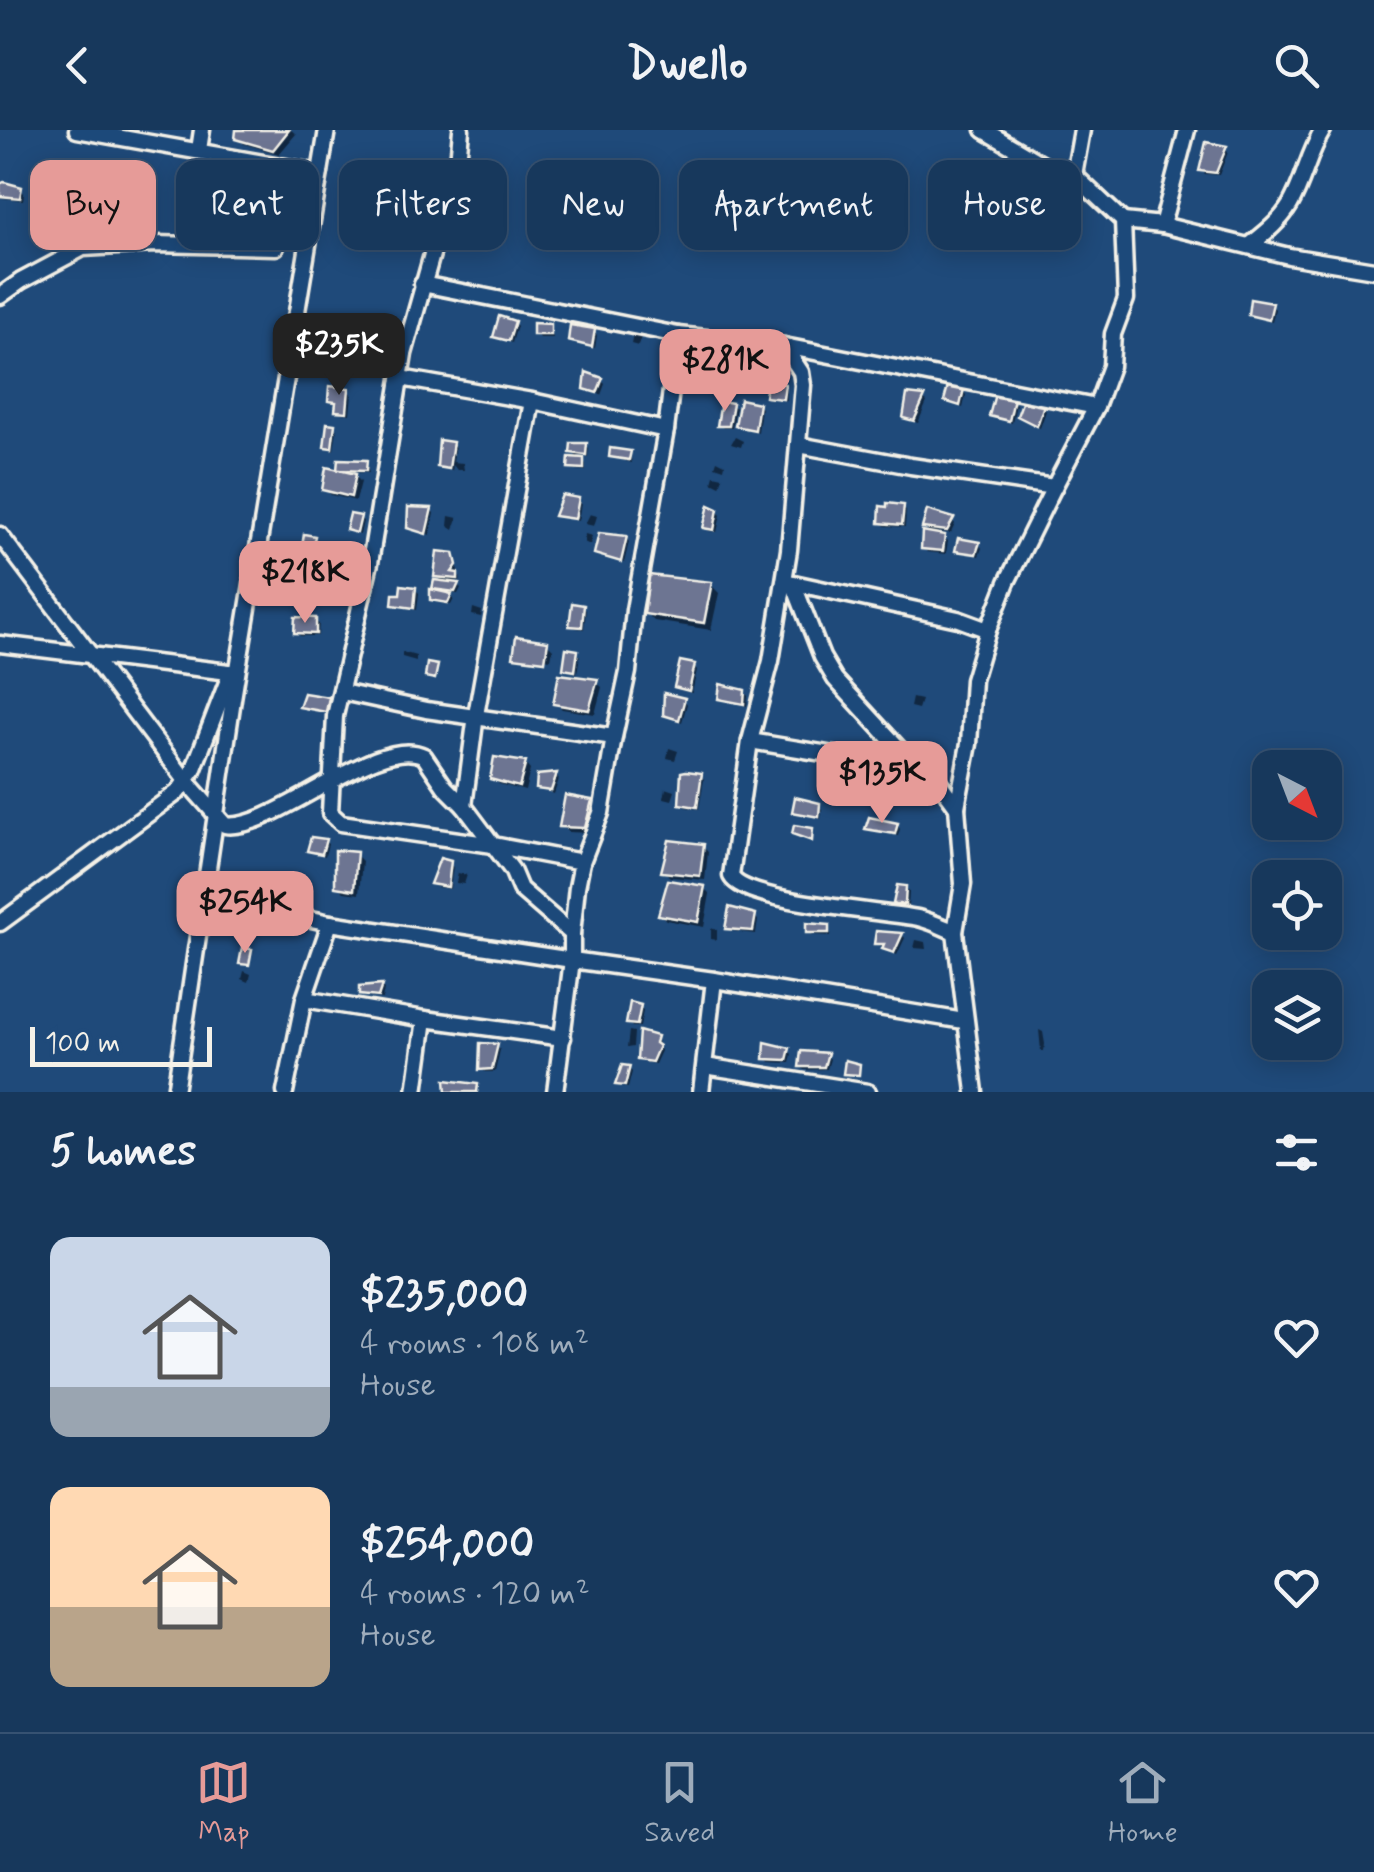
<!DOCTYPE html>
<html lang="en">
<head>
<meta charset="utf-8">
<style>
  :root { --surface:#17385c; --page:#244365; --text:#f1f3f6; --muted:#9eacbb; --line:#365272; --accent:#e69b98 }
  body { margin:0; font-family:Mynerve,sans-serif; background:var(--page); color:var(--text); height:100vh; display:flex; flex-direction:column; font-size:38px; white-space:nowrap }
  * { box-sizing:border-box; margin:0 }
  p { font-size:32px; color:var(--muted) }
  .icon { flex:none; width:55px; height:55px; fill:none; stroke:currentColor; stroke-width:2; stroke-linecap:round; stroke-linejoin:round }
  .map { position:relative; height:962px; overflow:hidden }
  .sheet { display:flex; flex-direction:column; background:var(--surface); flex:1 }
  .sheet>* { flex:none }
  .guide { position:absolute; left:30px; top:30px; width:1315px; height:90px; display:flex; gap:20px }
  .needle { width:65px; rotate:138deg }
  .tools { position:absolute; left:1252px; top:620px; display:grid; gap:20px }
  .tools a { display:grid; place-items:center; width:90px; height:90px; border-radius:20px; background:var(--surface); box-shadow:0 5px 25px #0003,0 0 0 2px var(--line); font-size:50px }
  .scale { position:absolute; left:30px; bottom:25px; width:182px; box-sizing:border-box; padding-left:10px; border:5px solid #f4f1e8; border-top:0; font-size:28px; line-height:35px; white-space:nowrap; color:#f4f1e8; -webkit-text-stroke:8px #1f4a7a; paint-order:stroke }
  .price { position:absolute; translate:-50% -85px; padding:0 22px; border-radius:20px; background:var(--accent); color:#111; font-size:32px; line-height:65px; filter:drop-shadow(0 2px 5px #0008) }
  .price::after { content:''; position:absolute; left:50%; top:60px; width:30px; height:22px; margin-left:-15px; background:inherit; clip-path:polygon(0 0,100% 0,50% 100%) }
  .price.current { background:#222; color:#fff }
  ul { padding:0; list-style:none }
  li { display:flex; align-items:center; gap:30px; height:250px; padding:0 50px }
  li span { display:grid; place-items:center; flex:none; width:280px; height:200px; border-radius:20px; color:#555 }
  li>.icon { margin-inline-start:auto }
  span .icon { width:120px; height:120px; fill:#fffc; stroke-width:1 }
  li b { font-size:42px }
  h2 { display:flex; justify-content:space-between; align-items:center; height:120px; padding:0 50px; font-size:42px }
  .tag { padding:0 35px; border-radius:20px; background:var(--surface); box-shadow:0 5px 25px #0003,0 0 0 2px var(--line); font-size:35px; line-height:90px }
  .tag.current { background:var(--accent); color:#111 }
  header { display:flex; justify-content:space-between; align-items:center; height:130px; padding:0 50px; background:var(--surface); font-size:45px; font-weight:700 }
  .tab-bar { display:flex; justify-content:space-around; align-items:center; height:140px; border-top:2px solid var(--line); background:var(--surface); font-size:28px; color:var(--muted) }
  .tab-bar a { display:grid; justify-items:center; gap:5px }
  .tab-bar .current { color:var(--accent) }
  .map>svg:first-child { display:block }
  .shadow { fill:#0007 }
  .building { fill:#6d7492; stroke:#f4f1e8; stroke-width:2.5 }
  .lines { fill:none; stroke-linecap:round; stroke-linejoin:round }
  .minor-casing { stroke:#f4f1e8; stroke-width:21 }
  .minor { stroke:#1f4a7a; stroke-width:14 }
</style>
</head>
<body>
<header><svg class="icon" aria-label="back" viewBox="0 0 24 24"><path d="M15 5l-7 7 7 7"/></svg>Dwello<svg class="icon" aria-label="search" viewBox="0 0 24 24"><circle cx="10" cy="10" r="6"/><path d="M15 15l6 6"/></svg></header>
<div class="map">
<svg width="1374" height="962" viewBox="0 0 1374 962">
  <rect width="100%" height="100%" fill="#1f4a7a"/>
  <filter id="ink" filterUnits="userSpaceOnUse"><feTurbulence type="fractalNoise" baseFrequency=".01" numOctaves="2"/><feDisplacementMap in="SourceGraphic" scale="20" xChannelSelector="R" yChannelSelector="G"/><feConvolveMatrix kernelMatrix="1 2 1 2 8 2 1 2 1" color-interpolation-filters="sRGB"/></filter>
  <g filter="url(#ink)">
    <g class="shadow">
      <path d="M239,0H291L296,4L279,24L244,14L238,8Z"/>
      <path d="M1225,19L1228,22L1219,45L1205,44L1202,40Z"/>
      <path d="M0,56L21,60L24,63L23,70L1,68Z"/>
      <path d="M229,91L232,94L231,105L196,101L192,98Z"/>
      <path d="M254,96L265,100V108L242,105L239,102Z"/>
      <path d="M1271,175L1275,179L1272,192L1250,185Z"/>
      <path d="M514,193L517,196L512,213L496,206Z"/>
      <path d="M550,196L553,208H539L536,204Z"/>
      <path d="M594,201L597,205L595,218L570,210Z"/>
      <path d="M633,205L641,207L638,216L631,214Z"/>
      <path d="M777,249L787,259L786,271L767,266Z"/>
      <path d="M601,250L605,254L601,265L587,258Z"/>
      <path d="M348,261L352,264L350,284L341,283L338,274L330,270Z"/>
      <path d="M963,261L966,265L963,278L947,271Z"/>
      <path d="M923,269L927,272L918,293L909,290L906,287Z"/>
      <path d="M1012,271L1016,274L1012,293L992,285Z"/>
      <path d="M732,275L736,278L732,298H723L720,295Z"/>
      <path d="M758,275L761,278L758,302L742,298L738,295Z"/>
      <path d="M1043,277L1046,281L1040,298L1023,289Z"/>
      <path d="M334,296L337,300L334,320L326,316Z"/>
      <path d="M735,307L743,311L741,317L731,314Z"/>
      <path d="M452,314L455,317L453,332L463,333L464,340H457L453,335L452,341L440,336Z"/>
      <path d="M586,316L589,319L588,327L578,326L586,334V341L574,340L570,337L580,330L572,322Z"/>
      <path d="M630,323L632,333L612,327Z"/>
      <path d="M717,330L725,334L724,339L715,336Z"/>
      <path d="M366,333L369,343L351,342L361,352L356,371L331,365L325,359L345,344L340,339Z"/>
      <path d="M714,345L723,347L720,356L712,352Z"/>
      <path d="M577,370L581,373L578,391L557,385Z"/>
      <path d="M903,377L906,381L905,397L885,396L881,392Z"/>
      <path d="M431,380L434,383L430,405L410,397Z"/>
      <path d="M717,381L721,385L717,402L709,401L706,397Z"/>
      <path d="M590,384L597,386L594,396L585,394Z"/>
      <path d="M449,386L458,388L454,400L448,396Z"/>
      <path d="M359,388L363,391L360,405L349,400Z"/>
      <path d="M952,390L955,394L951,403L929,402L925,397Z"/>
      <path d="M585,404L592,406L590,415L584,412Z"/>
      <path d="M626,408L629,412L624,433L597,423Z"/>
      <path d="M944,408L948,411L946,424L927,422L923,418Z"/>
      <path d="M314,409L317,412L313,431H306L303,427Z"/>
      <path d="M979,414L982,418L979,426L958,420Z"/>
      <path d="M453,425L459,440L456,444L461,448L460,451H453L461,458L458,464L447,463L454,469L451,475L436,472L433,469L436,452L445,454L437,446Z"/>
      <path d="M711,455L719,463L711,500L654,491L646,483Z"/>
      <path d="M415,459L419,463L417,480L394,475Z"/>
      <path d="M583,477L586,480L584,499L575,498L572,495Z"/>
      <path d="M473,478L482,481L481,487L472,485Z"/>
      <path d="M315,491L319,494L318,506H300L297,502Z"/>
      <path d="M547,513L553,519L551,529L519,525V529L515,526Z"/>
      <path d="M402,522L416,526V531L402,527Z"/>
      <path d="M577,522L580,526L577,543L569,541L565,538Z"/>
      <path d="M694,536L697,540L692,563L680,560L676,556Z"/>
      <path d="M596,552L602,557L595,584L562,579L556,573Z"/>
      <path d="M744,562L748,566L747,576L720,568Z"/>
      <path d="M912,568L921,570L918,579L910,577Z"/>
      <path d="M328,569L332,573L329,584L302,576Z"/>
      <path d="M684,570L687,574L682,592L665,584Z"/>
      <path d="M669,618L678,621L675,630L667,628Z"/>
      <path d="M525,634L530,640L525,661L499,654L493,648Z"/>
      <path d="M556,646L559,649L554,664L539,658L540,648Z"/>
      <path d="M701,646L704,649L699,679L685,677L682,673Z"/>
      <path d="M666,658L675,661L672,670L664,668Z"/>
      <path d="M591,672L596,678L590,703L568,702L562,696Z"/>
      <path d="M818,675L822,679L821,689L795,681Z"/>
      <path d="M897,695L900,699L898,706L868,698Z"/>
      <path d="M324,711L328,714L325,726L310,720Z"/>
      <path d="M702,716L708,722L705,750L670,747L664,741Z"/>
      <path d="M356,725L362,731L359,764L344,762L338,756Z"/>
      <path d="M449,734L453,737L450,759L436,757L433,753Z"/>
      <path d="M458,743L467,745L464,754L456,753Z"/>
      <path d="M704,758L710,764L704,797L666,790L660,785Z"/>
      <path d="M905,758L909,762L908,777L899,776L896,773Z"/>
      <path d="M754,786L758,790L756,804L731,801L728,798Z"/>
      <path d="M711,798L717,800V810L711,809Z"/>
      <path d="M828,798L832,806L812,805L808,802Z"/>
      <path d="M902,805L905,808L897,825L876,813Z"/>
      <path d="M916,810L925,812L926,819L914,818Z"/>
      <path d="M244,841L251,844L249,852L242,849Z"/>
      <path d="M381,857L384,860L382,869L365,867L361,864Z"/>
      <path d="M639,878L643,881L640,897H632L629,893Z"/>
      <path d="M1039,900L1043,902L1045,914L1044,921H1041Z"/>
      <path d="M629,901L634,902L633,917L627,918Z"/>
      <path d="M656,908L661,921L655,934L643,932L640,929Z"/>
      <path d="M497,917L500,920L495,942H485L482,939Z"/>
      <path d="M788,920L792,924L790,933L770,932L767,928Z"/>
      <path d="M827,926L830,929L827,939L804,940L801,936Z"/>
      <path d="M629,939L632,942L628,958L621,957L618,954Z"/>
    </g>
    <g class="building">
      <path d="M236,0H289L273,20L235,9Z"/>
      <path d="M1206,12L1227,16L1216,43L1199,41Z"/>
      <path d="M98,31L110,34L107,55L92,47Z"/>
      <path d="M4,52L22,57L20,68L0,66V54Z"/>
      <path d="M94,58L106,61L103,82L88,74Z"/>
      <path d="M193,79L230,89L228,102L189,98Z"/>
      <path d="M251,90V93L263,95L262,105L236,103L238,91Z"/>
      <path d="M1250,169L1273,173L1269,190L1248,185Z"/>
      <path d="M499,186L515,191L509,211L493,207Z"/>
      <path d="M533,193L551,194V205H533Z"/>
      <path d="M570,195L595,199L592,217L568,211Z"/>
      <path d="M586,242L603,248L597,263L584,259Z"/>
      <path d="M768,246L778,247V253L785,254L783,269L765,267Z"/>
      <path d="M329,256L349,258L347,282L335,281L336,272L328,271Z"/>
      <path d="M948,256L964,259L960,276L944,271Z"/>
      <path d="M907,264L925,266L914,291L903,288Z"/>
      <path d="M995,264L1014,269L1009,291L989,286Z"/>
      <path d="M740,269L759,273L755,300L735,296Z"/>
      <path d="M1023,270L1044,275L1037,296L1017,286Z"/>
      <path d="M721,271L733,273L729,296H717Z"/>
      <path d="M327,293L335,294L332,318L324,317Z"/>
      <path d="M439,310L453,312L449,339L437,337Z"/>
      <path d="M571,313H587L586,325L570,323Z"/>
      <path d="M610,318L631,321L629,330L609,327Z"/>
      <path d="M569,327L584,328V339L568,338Z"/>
      <path d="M338,329L367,330L366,341L337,340Z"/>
      <path d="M326,337L356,344L351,367L322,360Z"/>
      <path d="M562,365L579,368L575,389L554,386Z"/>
      <path d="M887,373L904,375L902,395L879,393L880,376L887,377Z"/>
      <path d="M709,375L718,379L714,400L703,398Z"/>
      <path d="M408,377L432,378L426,404L407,398Z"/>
      <path d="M927,380L954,388L947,401L922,398Z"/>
      <path d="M350,384L361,386L357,403L346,400Z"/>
      <path d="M922,401L945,405L943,421L921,419Z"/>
      <path d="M599,403L627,406L621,432L594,424Z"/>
      <path d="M304,404L315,406L310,429L300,428Z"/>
      <path d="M958,408L980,412L976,424L955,421Z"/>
      <path d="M437,421L454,423L457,435L452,442L458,443V449L434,447Z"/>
      <path d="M649,445L712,452L704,493L644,484Z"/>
      <path d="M434,450L459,453L455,462L432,459Z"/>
      <path d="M401,455L416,457L414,478L392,475L393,464H400Z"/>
      <path d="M430,459L452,464L448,473L430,470Z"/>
      <path d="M572,473L584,475L582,497L569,496Z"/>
      <path d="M295,487L316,488V504L294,503Z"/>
      <path d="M516,506L548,511L545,531L513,527Z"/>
      <path d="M566,518L578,520L575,541L563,539Z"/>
      <path d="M680,531L695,534L689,561L674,557Z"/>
      <path d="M427,533L438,535L435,549L425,547Z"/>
      <path d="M559,544L598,549L589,580L553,574Z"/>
      <path d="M720,554L745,560L744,574L718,569Z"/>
      <path d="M304,563L329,567L326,582L299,577Z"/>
      <path d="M664,563L685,568L679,590L663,585Z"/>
      <path d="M494,627L526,632L519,657L490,649Z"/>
      <path d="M686,641L702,643L697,677L679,674L681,642Z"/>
      <path d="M557,643L551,661L536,659L537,645Z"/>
      <path d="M565,665L592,670L585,698L559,697Z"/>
      <path d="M795,667L820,673L819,687L792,682Z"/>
      <path d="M869,687L898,693L895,704L865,699Z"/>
      <path d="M794,695L813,698L812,711L792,704Z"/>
      <path d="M311,707L326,709L322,724L307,721Z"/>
      <path d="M669,710L704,714L700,746L661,742Z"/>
      <path d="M335,720L357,722L354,760L335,757Z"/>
      <path d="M440,728L451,731L448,757L430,754Z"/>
      <path d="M668,750L705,756L698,792L658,785Z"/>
      <path d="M897,755L906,756L905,774H893Z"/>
      <path d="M729,777L756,784L753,801L725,799Z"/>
      <path d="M806,793L829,795V803H806Z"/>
      <path d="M876,801L903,803L894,823L882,819L884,814H874Z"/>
      <path d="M242,818L252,819L249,835L239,834Z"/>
      <path d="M382,855L378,867L359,865V857Z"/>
      <path d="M630,872L641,875L637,895L626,894Z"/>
      <path d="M639,901L657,906L655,913L659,916L652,932L637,930Z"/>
      <path d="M765,912L790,918L787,930L764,929Z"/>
      <path d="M480,913L498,914L492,939L479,940Z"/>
      <path d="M801,921L828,923L824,937H799Z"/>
      <path d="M845,930L860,934L859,945L843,944Z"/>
      <path d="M622,935L630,936L625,956L615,955Z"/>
      <path d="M445,950L478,954L477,962H446Z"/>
    </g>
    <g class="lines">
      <defs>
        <g id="minor">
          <path d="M77,0L320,43"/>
          <path d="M461,0L458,32L404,224L370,433L335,586L330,683L341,693L493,715L582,732"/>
          <path d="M199,20L202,0"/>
          <path d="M1074,45L1082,0"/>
          <path d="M1123,91L1162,95L1289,126L1374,140"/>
          <path d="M1162,95L1187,0"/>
          <path d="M1249,116C1264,104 1280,92 1290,75C1304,51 1308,24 1323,0"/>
          <path d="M422,154L678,205L784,216L1096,277"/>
          <path d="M0,166L21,151L83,118L155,114L276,117L296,39"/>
          <path d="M784,216L801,242L803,255L789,420L771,531L750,611L731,746C744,773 885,781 918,788C931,791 943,797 955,802"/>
          <path d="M401,248L532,271"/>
          <path d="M799,315L911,336L1054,357L1096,277L1111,236L1113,204L1126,169L1123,91L1074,45L1045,36L984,0"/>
          <path d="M0,405L187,652L225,695C272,703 378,602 424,626L445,657L464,676"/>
          <path d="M789,452L958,489L988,500"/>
          <path d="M793,453L822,527L835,549L918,639"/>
          <path d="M0,514L237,543"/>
          <path d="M342,562L426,580L614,607L628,542L634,480L666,300L678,205"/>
          <path d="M750,611L919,639L939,652L957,677L963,754L955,802L975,962"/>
          <path d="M957,677L969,614L973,550L988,500L1007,452L1054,357"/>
          <path d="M204,766L330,793L572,830V804L577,757L582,732L601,683L614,607"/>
          <path d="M0,793L178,662L193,641L231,542"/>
          <path d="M572,804L520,759L512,740L464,676L476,585L532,271L666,300"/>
          <path d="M304,869L425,889"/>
          <path d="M705,936L868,962"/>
          <path d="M175,962L233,569L327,0"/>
          <path d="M285,962L304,869L330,793"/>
          <path d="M415,962L425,889L563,908"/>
          <path d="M555,962L572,830L714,850L964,891"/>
          <path d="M701,962L714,850"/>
        </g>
      </defs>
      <use href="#minor" class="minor-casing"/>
      <use href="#minor" class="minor"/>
    </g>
  </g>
</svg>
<div class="tools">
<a><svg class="needle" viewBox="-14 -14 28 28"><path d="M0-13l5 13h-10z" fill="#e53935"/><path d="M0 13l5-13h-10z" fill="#9eacbb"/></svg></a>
<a><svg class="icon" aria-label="locate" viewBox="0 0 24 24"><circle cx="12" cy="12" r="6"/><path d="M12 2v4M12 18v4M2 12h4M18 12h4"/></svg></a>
<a><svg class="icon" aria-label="layers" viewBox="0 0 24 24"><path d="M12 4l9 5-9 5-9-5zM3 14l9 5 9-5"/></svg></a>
</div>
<div class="scale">100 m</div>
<b class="price current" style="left:339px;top:268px">$235K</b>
<b class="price" style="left:725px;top:284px">$281K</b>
<b class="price" style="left:305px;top:496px">$218K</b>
<b class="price" style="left:882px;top:696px">$135K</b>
<b class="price" style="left:245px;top:826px">$254K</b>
<div class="guide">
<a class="tag current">Buy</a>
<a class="tag">Rent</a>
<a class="tag">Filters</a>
<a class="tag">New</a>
<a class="tag">Apartment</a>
<a class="tag">House</a>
</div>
</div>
<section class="sheet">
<h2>5 homes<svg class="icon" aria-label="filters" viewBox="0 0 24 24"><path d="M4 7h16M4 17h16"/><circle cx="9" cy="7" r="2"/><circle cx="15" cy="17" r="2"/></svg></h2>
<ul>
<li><span style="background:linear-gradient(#c9d6e8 75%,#9aa5b1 0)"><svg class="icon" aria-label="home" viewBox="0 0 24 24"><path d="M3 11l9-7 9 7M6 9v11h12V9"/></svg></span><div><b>$235,000</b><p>4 rooms · 108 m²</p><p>House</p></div><svg class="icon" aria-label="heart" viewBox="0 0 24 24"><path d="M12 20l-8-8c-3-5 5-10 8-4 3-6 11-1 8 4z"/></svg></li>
<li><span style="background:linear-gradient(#ffd9b3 60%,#b9a48a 0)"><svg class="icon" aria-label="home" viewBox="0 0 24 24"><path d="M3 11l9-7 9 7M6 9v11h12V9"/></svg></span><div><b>$254,000</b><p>4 rooms · 120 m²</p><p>House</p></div><svg class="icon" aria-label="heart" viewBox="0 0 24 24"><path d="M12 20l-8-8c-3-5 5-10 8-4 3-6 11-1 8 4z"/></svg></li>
</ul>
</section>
<nav class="tab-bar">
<a class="current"><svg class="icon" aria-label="map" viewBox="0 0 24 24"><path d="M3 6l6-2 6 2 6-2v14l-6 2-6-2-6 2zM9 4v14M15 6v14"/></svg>Map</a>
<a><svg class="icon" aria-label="saved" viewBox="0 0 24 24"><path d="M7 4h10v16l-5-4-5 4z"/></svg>Saved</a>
<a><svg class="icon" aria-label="home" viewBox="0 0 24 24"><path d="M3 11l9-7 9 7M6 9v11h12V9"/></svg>Home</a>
</nav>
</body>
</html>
